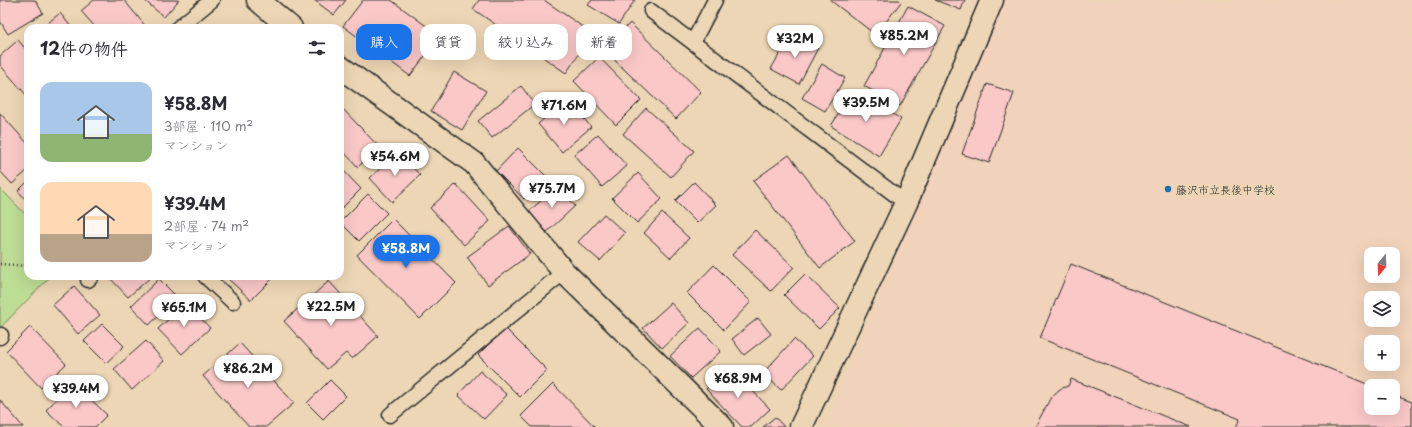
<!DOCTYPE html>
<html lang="ja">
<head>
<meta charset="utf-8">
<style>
  :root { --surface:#fff; --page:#f7f7f7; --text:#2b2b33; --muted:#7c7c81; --accent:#1a73e8 }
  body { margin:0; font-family:"Playpen Sans","Klee One",sans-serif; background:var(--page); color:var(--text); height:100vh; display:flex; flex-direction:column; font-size:15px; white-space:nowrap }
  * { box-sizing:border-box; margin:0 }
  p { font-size:13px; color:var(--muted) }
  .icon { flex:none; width:22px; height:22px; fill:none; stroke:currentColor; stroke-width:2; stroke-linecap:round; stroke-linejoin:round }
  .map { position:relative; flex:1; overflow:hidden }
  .panel { position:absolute; left:24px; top:24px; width:320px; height:256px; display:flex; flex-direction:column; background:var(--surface); border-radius:12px; box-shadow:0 4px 16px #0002 }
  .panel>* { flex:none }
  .hud { position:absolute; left:356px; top:24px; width:380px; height:36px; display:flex; gap:8px }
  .needle { width:26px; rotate:198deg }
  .buttons { position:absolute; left:1364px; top:247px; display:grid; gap:8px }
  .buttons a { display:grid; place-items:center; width:36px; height:36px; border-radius:8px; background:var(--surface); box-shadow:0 4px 16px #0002; font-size:20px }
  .price { position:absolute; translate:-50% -34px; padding:0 9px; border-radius:14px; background:#fff; color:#222; font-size:13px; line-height:26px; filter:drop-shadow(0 1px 2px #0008) }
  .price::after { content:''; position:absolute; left:50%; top:24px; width:12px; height:9px; margin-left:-6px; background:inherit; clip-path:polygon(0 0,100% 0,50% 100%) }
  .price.on { background:var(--accent); color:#fff }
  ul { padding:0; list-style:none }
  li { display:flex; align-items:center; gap:12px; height:100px; padding:0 16px }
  li span { display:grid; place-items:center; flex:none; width:112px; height:80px; border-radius:12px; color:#555 }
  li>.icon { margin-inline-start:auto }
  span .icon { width:48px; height:48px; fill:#fffc; stroke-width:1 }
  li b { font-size:17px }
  h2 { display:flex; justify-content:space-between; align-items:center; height:48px; padding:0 16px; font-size:17px }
  .tag { padding:0 14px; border-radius:12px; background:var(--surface); box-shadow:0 4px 16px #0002; font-size:14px; line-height:36px }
  .tag.on { background:var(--accent); color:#fff }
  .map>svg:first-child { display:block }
  .built { fill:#f1d2ba; fill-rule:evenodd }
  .green { fill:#bddc94; stroke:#748460 }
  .building { fill:#f9c8c7; stroke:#2b2b2b }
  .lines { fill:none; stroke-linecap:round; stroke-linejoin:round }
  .lane-casing { stroke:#2b2b2b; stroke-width:17 }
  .street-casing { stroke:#2b2b2b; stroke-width:25 }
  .path { stroke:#2b2b2b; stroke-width:2.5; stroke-dasharray:1 3; stroke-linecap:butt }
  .lane { stroke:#edd6b5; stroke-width:14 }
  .street { stroke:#edd6b5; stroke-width:22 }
  .poi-dot { fill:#1f6fb2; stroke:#edd6b5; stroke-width:1.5 }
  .labels { text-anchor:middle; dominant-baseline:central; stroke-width:4; stroke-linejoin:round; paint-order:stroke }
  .poi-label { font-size:11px; fill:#2b2b2b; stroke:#edd6b5; text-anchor:start }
</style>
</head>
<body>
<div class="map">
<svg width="1412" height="427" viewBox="0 0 1412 427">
  <rect width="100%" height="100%" fill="#edd6b5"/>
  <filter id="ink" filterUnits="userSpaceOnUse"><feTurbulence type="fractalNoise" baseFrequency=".025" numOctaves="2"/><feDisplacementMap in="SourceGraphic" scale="8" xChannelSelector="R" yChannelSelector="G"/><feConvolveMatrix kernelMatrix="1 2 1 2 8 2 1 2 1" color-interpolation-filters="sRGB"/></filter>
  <g filter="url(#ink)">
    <path class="built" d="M1004,0H1412V427H824ZM1371,254H1393V276H1371ZM1371,298H1393V320H1371ZM1371,342H1393V364H1371ZM1371,386H1393V408H1371Z"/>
    <path class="green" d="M0,188L28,217V276H51L0,328Z"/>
    <g class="building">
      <path d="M0,0H35L43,13L8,34L0,21Z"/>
      <path d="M94,0H124L147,28H96L81,11Z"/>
      <path d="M144,0H179L164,17Z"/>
      <path d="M314,0H346L334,15Z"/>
      <path d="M363,0H391L440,36L410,76L343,26Z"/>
      <path d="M479,0H544L593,34L566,73L473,9Z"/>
      <path d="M592,0H635L619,24L588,5Z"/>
      <path d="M830,0H899L901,2L876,35Z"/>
      <path d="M935,0H965L961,10Z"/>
      <path d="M908,6L945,26L900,106L864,86Z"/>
      <path d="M60,13L72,28H42Z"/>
      <path d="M630,23L701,92L676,119L604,50Z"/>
      <path d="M791,34L818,48L799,84L771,69Z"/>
      <path d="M18,40L28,52V97L0,65V56Z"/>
      <path d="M599,57L641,100L616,125L574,81Z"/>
      <path d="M822,64L845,78L825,111L802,98Z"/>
      <path d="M454,72L486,91L462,130L431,111Z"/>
      <path d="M987,84L1014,93L989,163L962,154Z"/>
      <path d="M521,86L535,104L492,138L478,121Z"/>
      <path d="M853,90L901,119L879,156L831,126Z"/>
      <path d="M567,99L591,127L562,152L538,124Z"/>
      <path d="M341,107L379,147L358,167L340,148Z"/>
      <path d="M646,108L694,151L671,177L623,134Z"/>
      <path d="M0,113L28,144V170L12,184L0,171Z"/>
      <path d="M598,134L627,166L602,187L574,155Z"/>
      <path d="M518,148L546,176L524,199L496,171Z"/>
      <path d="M398,152L420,175L392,202L370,178Z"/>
      <path d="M789,155L855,241L820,268L753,181Z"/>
      <path d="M341,168L361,189L340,210V169Z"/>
      <path d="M638,173L662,199L637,223L612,198Z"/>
      <path d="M28,181V202L18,191Z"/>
      <path d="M694,182L716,205L697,223L675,201Z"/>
      <path d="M456,184L490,221L464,245L430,208Z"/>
      <path d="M558,186L575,206L547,232L528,212Z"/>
      <path d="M368,194L387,213L359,241L340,222Z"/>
      <path d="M662,213L689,238L671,258L644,233Z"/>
      <path d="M604,214L625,233L600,261L578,242Z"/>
      <path d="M393,219L456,283L420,319L357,255Z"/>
      <path d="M509,226L530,254L488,285L467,257Z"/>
      <path d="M755,230L794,267L771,291L732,255Z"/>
      <path d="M1071,264L1372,386L1371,408H1393V395L1412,402V427H1236L1240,419L1040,338Z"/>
      <path d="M714,265L751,302L724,330L687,293Z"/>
      <path d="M805,274L840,308L819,329L784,295Z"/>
      <path d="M108,276H152L128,297Z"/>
      <path d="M225,276H271L273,278L251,300Z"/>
      <path d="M159,279L178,298L149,325L131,306Z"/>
      <path d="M329,281L378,336L352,359L346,353L327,369L284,321Z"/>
      <path d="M74,286L100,315L78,334L53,305Z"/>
      <path d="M186,303L210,328L182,354L158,329Z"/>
      <path d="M671,303L689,323L662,348L643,328Z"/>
      <path d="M758,318L771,334L744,355L732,339Z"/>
      <path d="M102,324L124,346L106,363L84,341Z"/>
      <path d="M30,327L66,364L41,388L6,351Z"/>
      <path d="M505,328L547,370L520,397L478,355Z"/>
      <path d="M700,328L721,351L691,378L670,356Z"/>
      <path d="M794,339L813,356L781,390L763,373Z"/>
      <path d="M146,341L164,361L132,390L114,369Z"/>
      <path d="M240,343L294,403L266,427H249L203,376Z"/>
      <path d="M730,367L770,409L751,427H742L706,389Z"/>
      <path d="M480,371L507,395L484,419L458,395Z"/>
      <path d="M1071,379L1191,427H1035L1051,397L1060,389L1068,386Z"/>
      <path d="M330,380L346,396L323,419L307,403Z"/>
      <path d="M73,382L107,415L95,427H64L46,410Z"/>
      <path d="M553,384L595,427H532L521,416Z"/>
      <path d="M0,400L23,427H0Z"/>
      <path d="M775,417L784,427H763Z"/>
    </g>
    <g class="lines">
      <defs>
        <g id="lane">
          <path d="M651,11L906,203"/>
          <path d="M178,28L212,0"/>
          <path d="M693,42L715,0"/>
          <path d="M205,276L233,302"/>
          <path d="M88,280L92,276"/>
          <path d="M0,337L1,335"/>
          <path d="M390,415L564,272"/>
        </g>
        <g id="street">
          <path d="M258,0L291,28"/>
          <path d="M340,67L474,163L564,272L722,427"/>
          <path d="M801,427L906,203L992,0"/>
        </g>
      </defs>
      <use href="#lane" class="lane-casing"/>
      <use href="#street" class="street-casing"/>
      <path class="path" d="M0,264L28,266"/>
      <use href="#lane" class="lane"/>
      <use href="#street" class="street"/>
    </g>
  </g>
  <circle class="poi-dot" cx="1168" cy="189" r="4"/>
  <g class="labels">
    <g class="poi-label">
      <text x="1176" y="189">藤沢市立長後中学校</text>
    </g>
  </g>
</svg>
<div class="buttons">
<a><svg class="needle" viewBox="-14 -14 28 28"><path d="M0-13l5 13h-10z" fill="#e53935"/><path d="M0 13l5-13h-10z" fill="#7c7c81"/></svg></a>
<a><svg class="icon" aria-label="layers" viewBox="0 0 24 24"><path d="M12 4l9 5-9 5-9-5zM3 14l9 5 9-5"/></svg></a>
<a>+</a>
<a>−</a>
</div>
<b class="price" style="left:904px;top:56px">¥85.2M</b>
<b class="price" style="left:795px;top:59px">¥32M</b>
<b class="price" style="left:866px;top:123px">¥39.5M</b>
<b class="price" style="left:564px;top:126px">¥71.6M</b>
<b class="price" style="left:395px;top:177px">¥54.6M</b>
<b class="price" style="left:552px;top:209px">¥75.7M</b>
<b class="price on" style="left:406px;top:269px">¥58.8M</b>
<b class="price" style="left:331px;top:327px">¥22.5M</b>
<b class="price" style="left:184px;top:328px">¥65.1M</b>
<b class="price" style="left:248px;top:389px">¥86.2M</b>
<b class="price" style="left:738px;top:399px">¥68.9M</b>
<b class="price" style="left:76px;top:409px">¥39.4M</b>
<div class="hud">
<a class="tag on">購入</a>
<a class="tag">賃貸</a>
<a class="tag">絞り込み</a>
<a class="tag">新着</a>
</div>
<section class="panel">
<h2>12件の物件<svg class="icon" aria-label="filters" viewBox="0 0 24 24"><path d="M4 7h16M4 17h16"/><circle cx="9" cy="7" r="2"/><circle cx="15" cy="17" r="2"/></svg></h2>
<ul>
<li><span style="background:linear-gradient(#a9c7e8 65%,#8fb573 0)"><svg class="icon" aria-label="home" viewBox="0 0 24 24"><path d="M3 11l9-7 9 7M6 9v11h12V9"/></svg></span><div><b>¥58.8M</b><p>3部屋 · 110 m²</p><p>マンション</p></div></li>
<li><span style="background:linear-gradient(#ffd9b3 65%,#b9a48a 0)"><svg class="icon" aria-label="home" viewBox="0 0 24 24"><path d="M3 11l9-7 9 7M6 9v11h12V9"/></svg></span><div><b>¥39.4M</b><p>2部屋 · 74 m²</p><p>マンション</p></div></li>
</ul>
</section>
</div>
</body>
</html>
